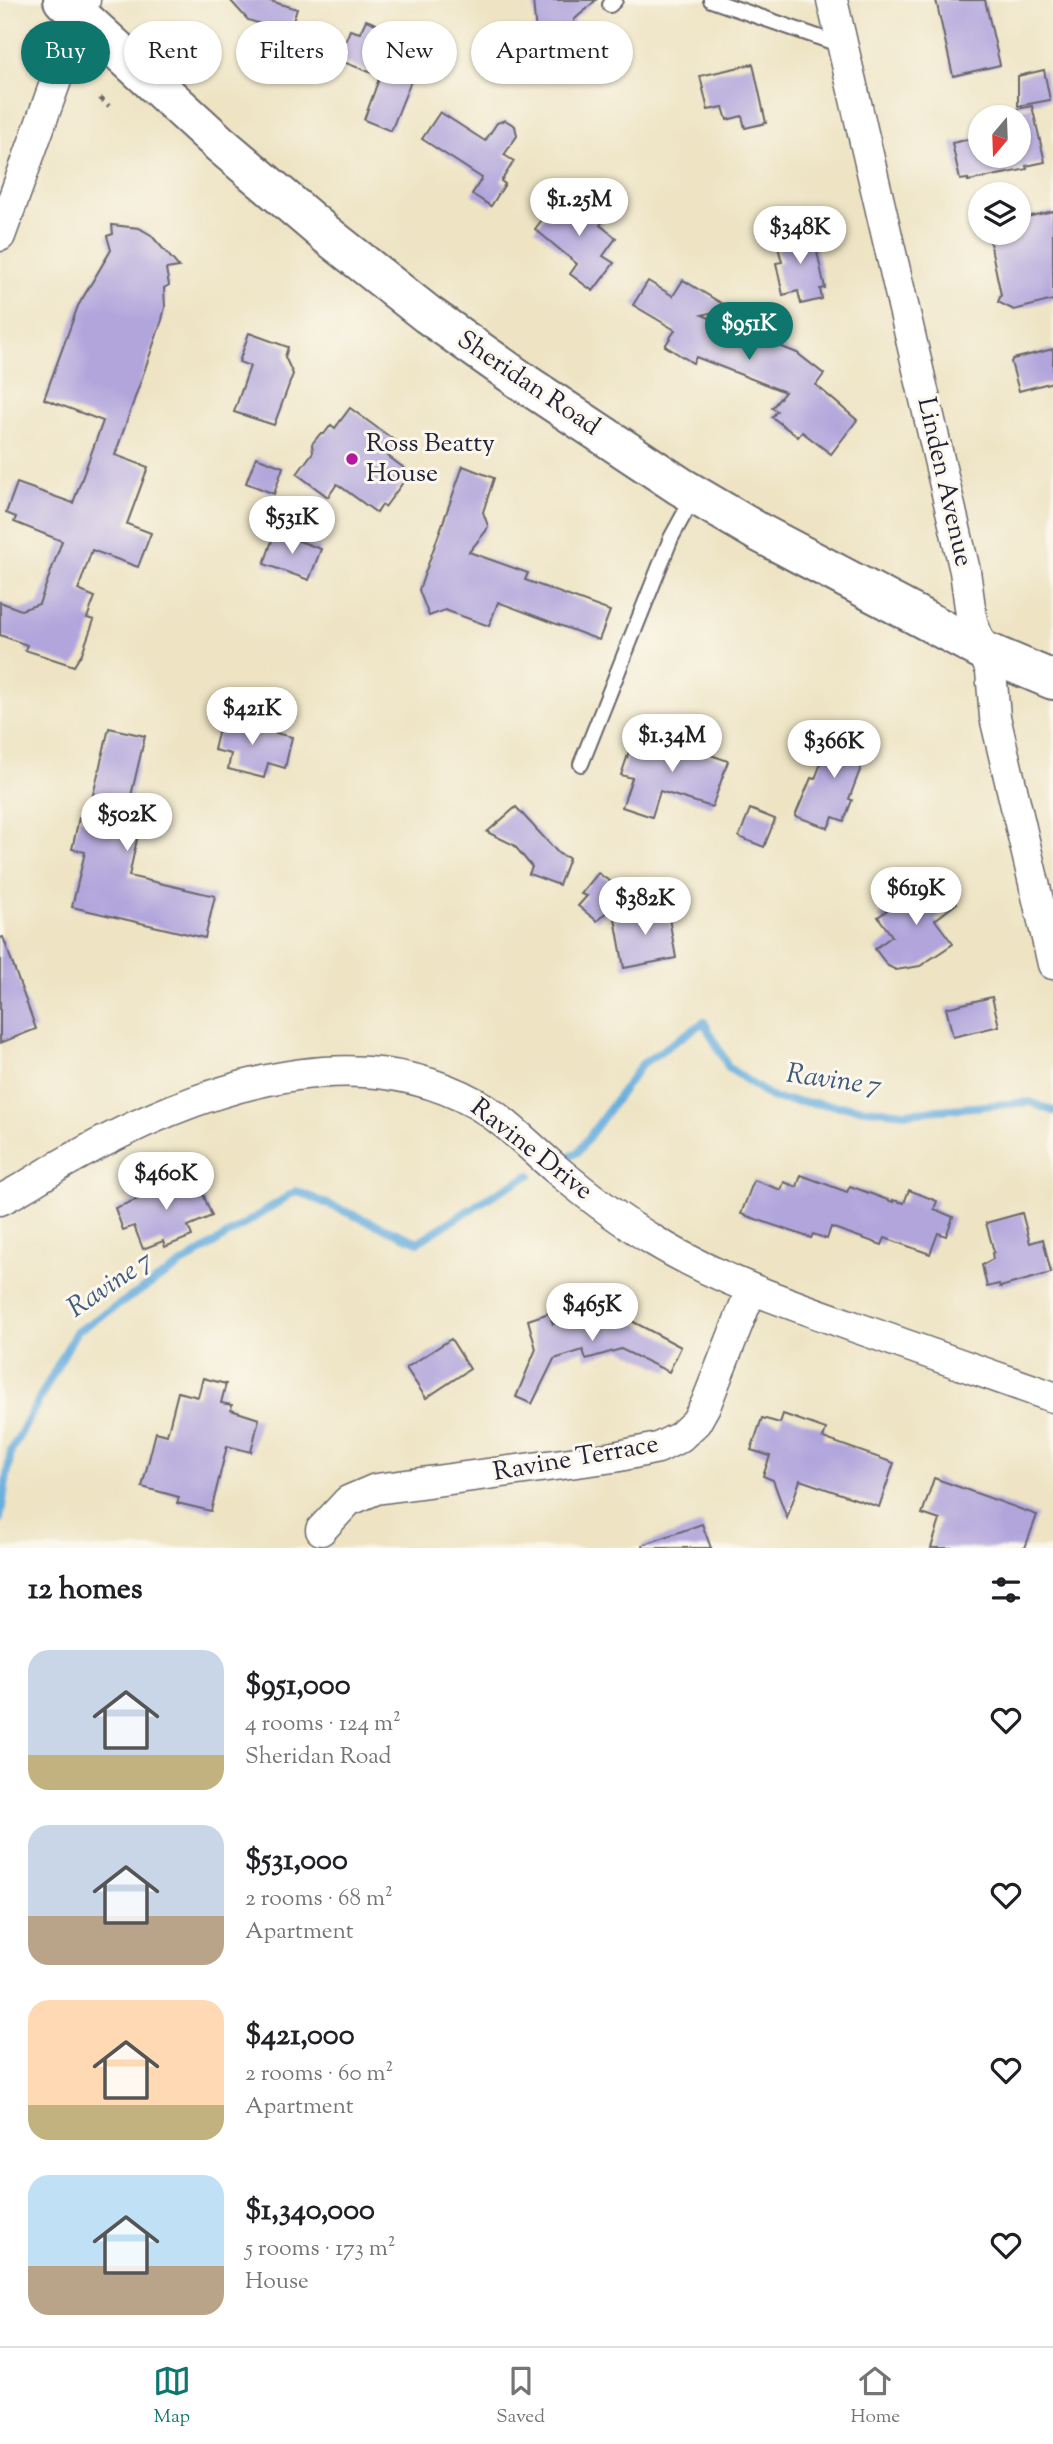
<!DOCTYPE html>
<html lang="en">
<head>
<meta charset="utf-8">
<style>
  :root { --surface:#fff; --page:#f6f6f6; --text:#202124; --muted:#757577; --line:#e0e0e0; --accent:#0f766e }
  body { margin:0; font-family:"Sorts Mill Goudy",serif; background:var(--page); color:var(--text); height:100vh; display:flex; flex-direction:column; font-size:26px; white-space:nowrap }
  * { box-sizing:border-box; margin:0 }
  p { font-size:23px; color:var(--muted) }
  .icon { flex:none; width:38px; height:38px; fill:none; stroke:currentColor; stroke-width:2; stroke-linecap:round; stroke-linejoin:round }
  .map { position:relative; height:1548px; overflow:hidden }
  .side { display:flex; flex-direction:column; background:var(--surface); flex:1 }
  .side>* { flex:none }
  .banner { position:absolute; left:21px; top:21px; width:700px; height:63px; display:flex; gap:14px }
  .needle { width:46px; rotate:199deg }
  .controls { position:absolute; left:968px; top:105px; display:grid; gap:14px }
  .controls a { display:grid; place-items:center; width:63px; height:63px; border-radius:50%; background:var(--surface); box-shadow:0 2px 5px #0004; font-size:35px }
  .price { position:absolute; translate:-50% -60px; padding:0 16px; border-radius:24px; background:#fff; color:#222; font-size:23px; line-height:46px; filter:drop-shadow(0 2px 4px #0008) }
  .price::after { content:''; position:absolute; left:50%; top:42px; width:21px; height:16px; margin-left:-10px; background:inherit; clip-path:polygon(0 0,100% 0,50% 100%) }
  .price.current { background:var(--accent); color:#fff }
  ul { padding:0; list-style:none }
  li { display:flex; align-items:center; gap:21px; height:175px; padding:0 28px }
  li span { display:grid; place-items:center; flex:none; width:196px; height:140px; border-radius:21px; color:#555 }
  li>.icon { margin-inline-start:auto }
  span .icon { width:84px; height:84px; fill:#fffc; stroke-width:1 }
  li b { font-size:30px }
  h2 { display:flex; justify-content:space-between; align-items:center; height:84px; padding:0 28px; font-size:30px }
  .pill { padding:0 24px; border-radius:32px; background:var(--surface); box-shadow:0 2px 5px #0004; font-size:24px; line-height:63px }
  .pill.current { background:var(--accent); color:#fff }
  .dock { display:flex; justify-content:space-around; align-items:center; height:98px; border-top:2px solid var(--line); background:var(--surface); font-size:19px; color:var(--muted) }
  .dock a { display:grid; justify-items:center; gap:4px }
  .dock .current { color:var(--accent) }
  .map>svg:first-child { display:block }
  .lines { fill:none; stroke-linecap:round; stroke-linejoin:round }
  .stream { stroke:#67addd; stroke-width:8 }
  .building { fill:#b1a5dc }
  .lane-casing { stroke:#69666b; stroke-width:18 }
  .street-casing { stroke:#69666b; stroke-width:33 }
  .secondary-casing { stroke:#69666b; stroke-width:42 }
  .path { stroke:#69666b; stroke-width:4.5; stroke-dasharray:5 5; stroke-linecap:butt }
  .lane { stroke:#fff; stroke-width:14 }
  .street { stroke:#fff; stroke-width:30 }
  .secondary { stroke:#fff; stroke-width:38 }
  .poi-dot { fill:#b5179e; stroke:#fbf7ec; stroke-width:2.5 }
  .labels { text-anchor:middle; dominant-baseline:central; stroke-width:6; stroke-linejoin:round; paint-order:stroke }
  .street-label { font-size:26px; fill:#22223b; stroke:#fbf7ec }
  .poi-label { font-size:26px; fill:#22223b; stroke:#fbf7ec; text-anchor:start }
  .water-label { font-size:28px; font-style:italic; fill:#3e5a7c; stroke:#fbf7ec }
</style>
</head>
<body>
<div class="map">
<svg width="1053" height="1548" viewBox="0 0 1053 1548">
  <rect width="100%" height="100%" fill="#fbf7ec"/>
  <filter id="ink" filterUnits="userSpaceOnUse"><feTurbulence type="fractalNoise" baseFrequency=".0143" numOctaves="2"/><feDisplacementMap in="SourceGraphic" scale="14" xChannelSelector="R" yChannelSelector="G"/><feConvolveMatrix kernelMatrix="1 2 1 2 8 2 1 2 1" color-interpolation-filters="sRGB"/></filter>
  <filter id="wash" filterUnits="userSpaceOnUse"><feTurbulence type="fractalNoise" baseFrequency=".00686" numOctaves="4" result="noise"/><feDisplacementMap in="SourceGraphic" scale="28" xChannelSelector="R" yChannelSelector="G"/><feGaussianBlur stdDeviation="1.57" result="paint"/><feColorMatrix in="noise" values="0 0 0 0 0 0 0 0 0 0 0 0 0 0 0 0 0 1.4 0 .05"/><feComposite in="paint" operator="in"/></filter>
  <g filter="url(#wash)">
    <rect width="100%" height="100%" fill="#eee4c4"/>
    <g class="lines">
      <g class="stream">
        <path d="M572,1155L578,1152L642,1064L704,1022L729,1068L774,1099L905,1113L1030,1102L1053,1111"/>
        <path d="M0,1519L11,1451L76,1332L296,1191L418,1242L496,1193L530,1175"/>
      </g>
    </g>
    <g id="blocks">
      <g class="building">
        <path d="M230,0H267L297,9L287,39L259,29L261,24L248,20Z"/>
        <path d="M533,0H596L574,20L577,57L537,44Z"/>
        <path d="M936,0H985L1000,65L953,76Z"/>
        <path d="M366,20L409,37L405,48L415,52L408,69L415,71L391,131L364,120L380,76L338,60L350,30L360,33Z"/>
        <path d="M753,64L766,123L745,128L742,116L727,120L723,107L708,110L700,76Z"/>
        <path d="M1044,70L1050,100L1018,106V76Z"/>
        <path d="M1032,106L1045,162L1026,166L1027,169L968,181V179L960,180L952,143L980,137V156H1018V117H996L999,113Z"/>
        <path d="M440,112L485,141L497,123L505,120L515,126L517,136L504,155L514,161L501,181L505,184L491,206L472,194L482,178L422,139Z"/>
        <path d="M569,190L605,218L600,225L616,238L603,256L614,263L593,291L570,274L577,264L535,229L563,192L566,195Z"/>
        <path d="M1053,211V300L1014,310L998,302L1001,295L988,233H1018V219Z"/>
        <path d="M112,225L139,228L151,235L179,267L166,269L169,285L164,288L165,307L162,320L115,455L148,467L127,524L151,533L138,567L92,550L78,590L95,597L87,618L94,620L82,653L74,666L25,650L27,645L0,635V602L21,610L39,604L62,541L14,522L16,517L6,513L17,483L73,503L103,421L44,399L78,306L111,250L107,236L113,234Z"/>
        <path d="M807,228L810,239L814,238L825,288L820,289L822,299L801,304L798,291L783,295L776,263L782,262L778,247L782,246L779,235Z"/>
        <path d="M683,280L729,308L702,315L797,353L824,374L816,385L857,420L831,454L802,432L798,437L772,417L777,411L772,408L785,392L696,357L693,363L665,346L675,330L633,305L648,281L673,296Z"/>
        <path d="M249,333L288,347L285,357L293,374L274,425L234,412L250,366L239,362Z"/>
        <path d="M1053,349V382L1019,391L1011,362L1013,359Z"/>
        <path d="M350,408L398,443L388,456L408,471L402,479L404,481L385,507L382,505L377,513L337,484L328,497L297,474L313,452L312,444L320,434H324L331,425L335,428Z"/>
        <path d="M256,457L283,467L274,494L246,483Z"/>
        <path d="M463,466L494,478L483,512L488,526L486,531L469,552L528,573L525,580L610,611L599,640L498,602L489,626L445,610L429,616L419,590Z"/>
        <path d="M275,532L321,549L309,580L264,564Z"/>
        <path d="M221,720L238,724L239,720L276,729L275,733L292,737L285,768L268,763L264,778L228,769L231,754L214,750Z"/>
        <path d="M109,728L145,736L124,826L139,830L129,876L215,896L205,938L72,907L85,852L72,849L79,818L87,820Z"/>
        <path d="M834,728L871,741L849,799L852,800L844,821L833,817L828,828L795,816L811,778L815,779Z"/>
        <path d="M686,735L711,743L708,754L728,761L712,807L660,791L652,817L622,807L632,778L621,775L633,740L659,748L662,739L682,746Z"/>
        <path d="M516,807L559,854L569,858L559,885L529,874L532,867L514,845L487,832Z"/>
        <path d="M750,809L775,819L764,847L739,837Z"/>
        <path d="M598,873L611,882L631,889L597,921L578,906L587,896L581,894Z"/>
        <path d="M935,875L957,903L935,920L953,944L920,966L896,970L888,966L875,949L892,936L878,917Z"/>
        <path d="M646,908V911L663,909V912H668L676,958L624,968L614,913Z"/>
        <path d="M3,937L36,1029L0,1043V938Z"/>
        <path d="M992,997L999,1026L953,1037L946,1008Z"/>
        <path d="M194,1172L212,1216L188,1226L192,1236L165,1247L163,1241L143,1249L134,1226L123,1230L115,1208L156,1192L154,1187Z"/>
        <path d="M801,1175L847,1192L850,1186L893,1202V1200L904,1203L909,1190L937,1201L934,1209L953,1217L946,1236L938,1233L930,1254L885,1238L882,1245L831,1227L827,1239L813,1234L811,1238L741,1214L754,1180L781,1190L784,1182L797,1187Z"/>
        <path d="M1022,1213L1030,1243L1043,1239L1051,1273L1000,1287L999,1284L987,1287L982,1265L993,1259L992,1253L994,1252L986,1223Z"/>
        <path d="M621,1302L626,1318L681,1347L669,1372L621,1349L586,1359L583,1350L554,1359L532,1404L516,1397L536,1349L528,1320L549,1313L553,1324Z"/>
        <path d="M451,1339L470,1369L426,1398L406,1368Z"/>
        <path d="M203,1378L226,1384L221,1403L232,1405L231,1410L259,1419L251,1452L227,1446L211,1511L177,1503L179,1497L142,1487L156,1432L167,1435L178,1392L198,1397Z"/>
        <path d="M783,1414L826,1429L823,1438L894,1463L879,1507L800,1480L787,1518L773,1480L763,1476L770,1456L751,1450L762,1418L780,1423Z"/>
        <path d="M934,1478L1037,1515L1025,1548H931L940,1520L922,1514Z"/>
        <path d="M702,1524L711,1548H643L642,1545Z"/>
      </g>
    </g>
  </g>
  <g filter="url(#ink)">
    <use href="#blocks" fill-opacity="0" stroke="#69666b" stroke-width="2"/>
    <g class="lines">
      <defs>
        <g id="lane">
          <path d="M711,0L841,45"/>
          <path d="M610,5L615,0"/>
          <path d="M581,764L671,538L694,496"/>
        </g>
        <g id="street">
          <path d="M832,0L965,571L972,622L991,671L995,717L1053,964"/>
          <path d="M0,236L85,0"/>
          <path d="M0,1200C25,1188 47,1172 71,1159C189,1093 346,1032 475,1103C505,1120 531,1148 557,1170C588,1196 621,1221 656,1242C718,1279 786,1303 855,1327C921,1350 987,1374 1053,1397"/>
          <path d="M321,1530L348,1501L376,1489L614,1457L658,1448L680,1437L696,1422L706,1404L751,1290"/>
        </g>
        <path id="secondary" d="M63,0L220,144L327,235L427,314L526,384L680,486L758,532L982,650L1053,680"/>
      </defs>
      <use href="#lane" class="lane-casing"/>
      <use href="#street" class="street-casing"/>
      <use href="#secondary" class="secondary-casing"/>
      <path class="path" d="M100,98L109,106"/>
      <use href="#lane" class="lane"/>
      <use href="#street" class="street"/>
      <use href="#secondary" class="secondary"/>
    </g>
  </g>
  <circle class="poi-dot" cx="352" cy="459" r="7"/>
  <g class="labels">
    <g class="street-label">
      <text transform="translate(528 384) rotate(34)">Sheridan Road</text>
      <text transform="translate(944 482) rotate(77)">Linden Avenue</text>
      <text transform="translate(531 1150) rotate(38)">Ravine Drive</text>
      <text transform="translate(576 1459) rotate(-10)">Ravine Terrace</text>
    </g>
    <g class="poi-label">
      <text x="366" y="444">Ross Beatty<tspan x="366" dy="30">House</tspan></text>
    </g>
    <g class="water-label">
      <text transform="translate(834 1081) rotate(8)">Ravine 7</text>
      <text transform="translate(111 1285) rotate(-34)">Ravine 7</text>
    </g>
  </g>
</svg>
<div class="controls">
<a><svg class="needle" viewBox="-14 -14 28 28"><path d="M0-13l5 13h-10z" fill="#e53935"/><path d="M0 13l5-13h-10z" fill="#757577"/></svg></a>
<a><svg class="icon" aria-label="layers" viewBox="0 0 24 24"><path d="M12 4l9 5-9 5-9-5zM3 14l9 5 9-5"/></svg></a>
</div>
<b class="price" style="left:579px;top:238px">$1.25M</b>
<b class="price" style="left:800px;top:266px">$348K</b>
<b class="price current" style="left:749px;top:362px">$951K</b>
<b class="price" style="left:292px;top:556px">$531K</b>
<b class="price" style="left:252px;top:747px">$421K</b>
<b class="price" style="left:672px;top:774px">$1.34M</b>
<b class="price" style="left:834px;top:780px">$366K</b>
<b class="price" style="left:127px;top:853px">$502K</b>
<b class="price" style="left:916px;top:927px">$619K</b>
<b class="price" style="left:645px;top:937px">$382K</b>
<b class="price" style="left:166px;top:1212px">$460K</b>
<b class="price" style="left:592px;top:1343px">$465K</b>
<div class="banner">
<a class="pill current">Buy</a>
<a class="pill">Rent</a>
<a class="pill">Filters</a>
<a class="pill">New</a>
<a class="pill">Apartment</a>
</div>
</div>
<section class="side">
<h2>12 homes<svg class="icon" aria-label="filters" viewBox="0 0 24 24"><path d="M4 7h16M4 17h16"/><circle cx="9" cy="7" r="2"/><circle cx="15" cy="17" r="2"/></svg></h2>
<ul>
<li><span style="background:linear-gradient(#c9d6e8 75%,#c2b280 0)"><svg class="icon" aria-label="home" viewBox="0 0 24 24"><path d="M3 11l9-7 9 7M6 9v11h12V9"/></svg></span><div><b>$951,000</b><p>4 rooms · 124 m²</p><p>Sheridan Road</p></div><svg class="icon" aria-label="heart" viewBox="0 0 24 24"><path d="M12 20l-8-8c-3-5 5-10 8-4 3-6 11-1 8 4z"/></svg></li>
<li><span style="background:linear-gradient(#c9d6e8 65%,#b9a48a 0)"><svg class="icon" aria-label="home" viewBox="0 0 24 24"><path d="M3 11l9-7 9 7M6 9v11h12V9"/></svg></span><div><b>$531,000</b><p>2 rooms · 68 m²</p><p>Apartment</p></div><svg class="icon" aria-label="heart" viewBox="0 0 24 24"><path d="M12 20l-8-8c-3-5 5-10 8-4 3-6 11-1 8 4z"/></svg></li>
<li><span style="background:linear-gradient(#ffd9b3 75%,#c2b280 0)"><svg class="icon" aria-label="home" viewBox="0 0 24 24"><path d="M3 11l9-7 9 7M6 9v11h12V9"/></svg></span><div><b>$421,000</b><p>2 rooms · 60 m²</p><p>Apartment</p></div><svg class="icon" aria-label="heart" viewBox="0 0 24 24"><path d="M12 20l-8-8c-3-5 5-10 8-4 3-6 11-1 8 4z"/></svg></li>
<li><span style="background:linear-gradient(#bfe0f5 65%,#b9a48a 0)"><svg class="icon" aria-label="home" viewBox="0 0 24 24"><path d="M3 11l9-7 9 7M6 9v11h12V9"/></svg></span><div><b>$1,340,000</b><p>5 rooms · 173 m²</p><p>House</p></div><svg class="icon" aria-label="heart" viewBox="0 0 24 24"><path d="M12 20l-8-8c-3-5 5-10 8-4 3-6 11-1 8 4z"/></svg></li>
</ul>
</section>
<nav class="dock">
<a class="current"><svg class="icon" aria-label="map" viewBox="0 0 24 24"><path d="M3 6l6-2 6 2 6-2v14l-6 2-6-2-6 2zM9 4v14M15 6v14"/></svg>Map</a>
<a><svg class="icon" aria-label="saved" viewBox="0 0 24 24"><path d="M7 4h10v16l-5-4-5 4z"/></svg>Saved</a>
<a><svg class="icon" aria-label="home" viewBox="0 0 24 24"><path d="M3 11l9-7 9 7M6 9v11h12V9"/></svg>Home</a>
</nav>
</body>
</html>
